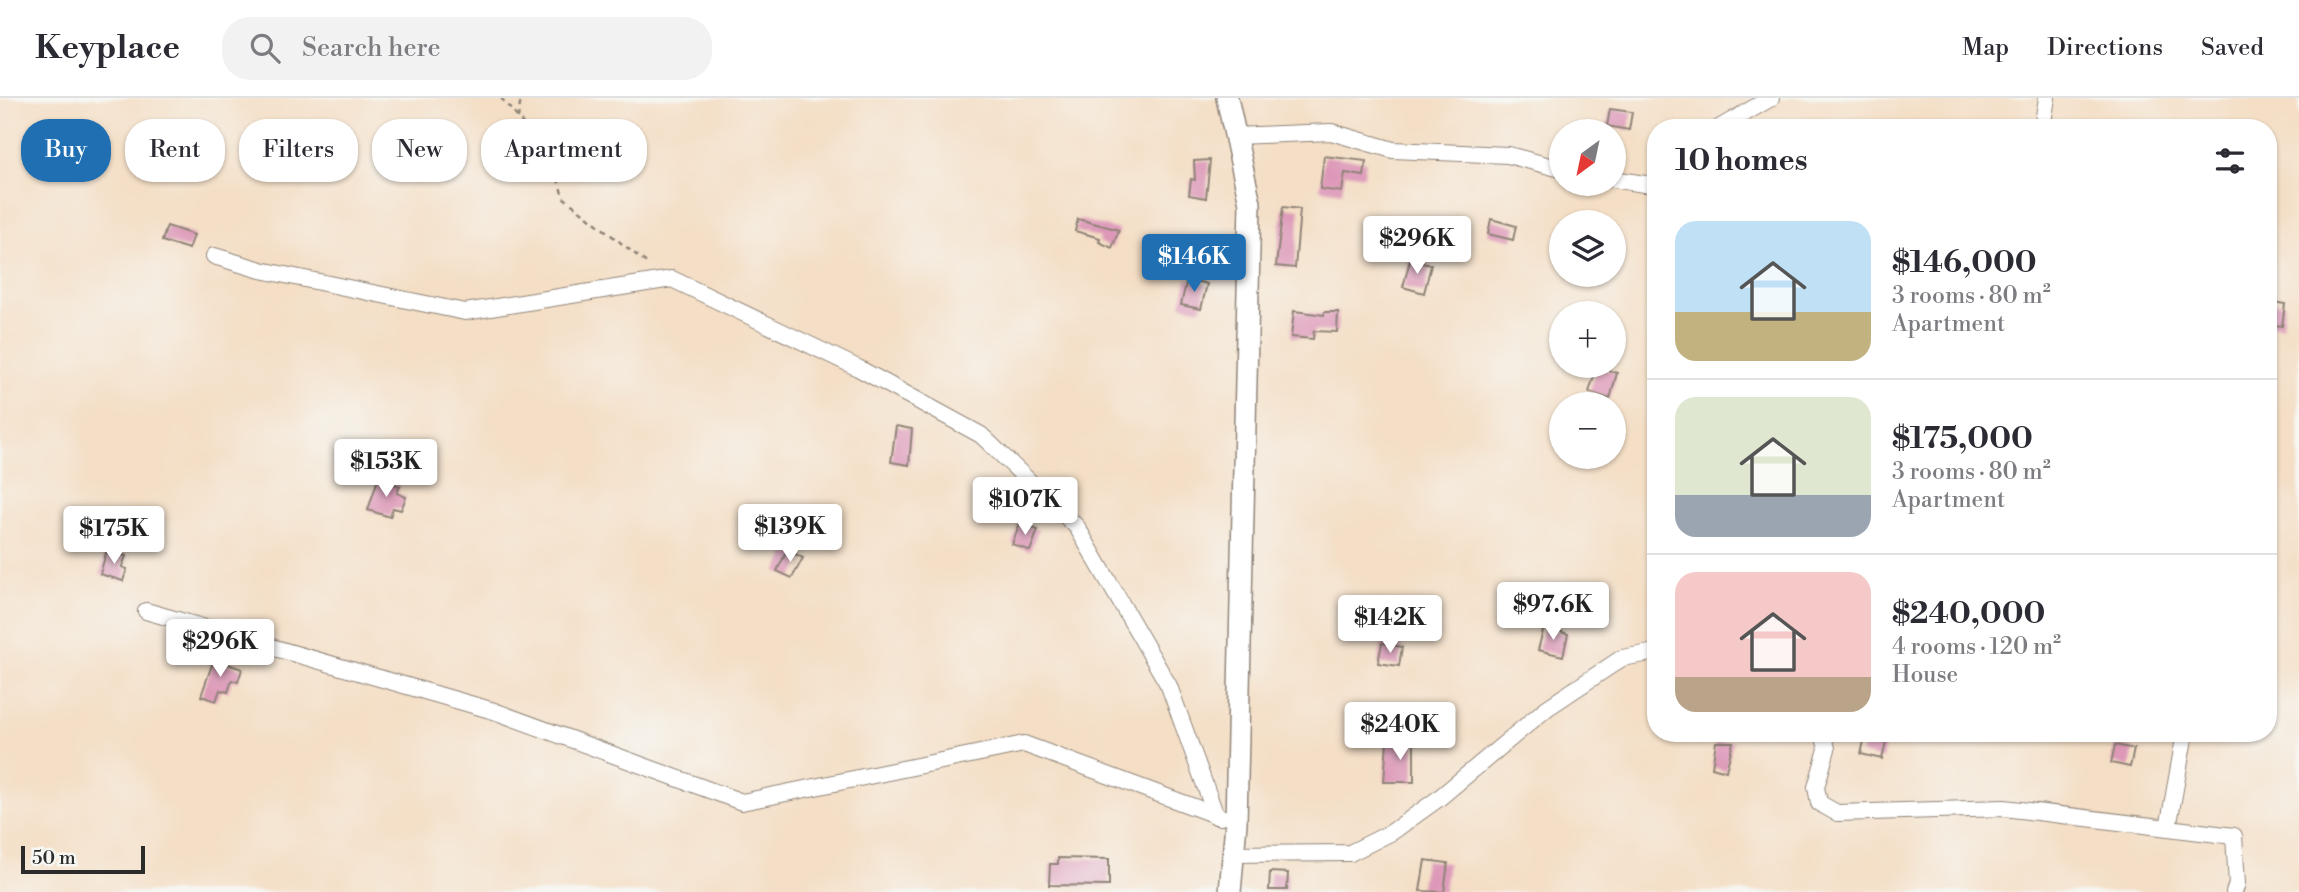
<!DOCTYPE html>
<html lang="en">
<head>
<meta charset="utf-8">
<style>
  :root { --surface:#fff; --page:#f2f2f3; --text:#2b2b33; --muted:#7c7c81; --line:#e1e1e2; --accent:#1f6fb2 }
  body { margin:0; font-family:"Libre Bodoni",serif; background:var(--page); color:var(--text); height:100vh; display:flex; flex-direction:column; font-size:26px; white-space:nowrap }
  * { box-sizing:border-box; margin:0 }
  p { font-size:23px; color:var(--muted) }
  .icon { flex:none; width:38px; height:38px; fill:none; stroke:currentColor; stroke-width:2; stroke-linecap:round; stroke-linejoin:round }
  .map { position:relative; flex:1; overflow:hidden }
  .sheet { position:absolute; left:1647px; top:21px; width:630px; height:623px; display:flex; flex-direction:column; background:var(--surface); border-radius:28px; box-shadow:0 2px 5px #0004 }
  .sheet>* { flex:none }
  .top-card { position:absolute; left:21px; top:21px; width:665px; height:63px; display:flex; gap:14px }
  .needle { width:46px; rotate:213deg }
  .fabs { position:absolute; left:1549px; top:21px; display:grid; gap:14px }
  .fabs a { display:grid; place-items:center; width:77px; height:77px; border-radius:50%; background:var(--surface); box-shadow:0 2px 5px #0004; font-size:35px }
  .scale { position:absolute; left:21px; bottom:18px; width:124px; box-sizing:border-box; padding-left:7px; border:4px solid #2b2b2b; border-top:0; font-size:19px; line-height:24px; white-space:nowrap; color:#2b2b2b; -webkit-text-stroke:5px #f6f6f2; paint-order:stroke }
  .price { position:absolute; translate:-50% -60px; padding:0 16px; border-radius:7px; background:#fff; color:#222; font-size:23px; line-height:46px; filter:drop-shadow(0 2px 4px #0008) }
  .price::after { content:''; position:absolute; left:50%; top:42px; width:21px; height:16px; margin-left:-10px; background:inherit; clip-path:polygon(0 0,100% 0,50% 100%) }
  .price.on { background:var(--accent); color:#fff }
  ul { padding:0; list-style:none }
  li { display:flex; align-items:center; gap:21px; height:175px; padding:0 28px }
  li+li { border-top:2px solid var(--line) }
  li span { display:grid; place-items:center; flex:none; width:196px; height:140px; border-radius:21px; color:#555 }
  li>.icon { margin-inline-start:auto }
  span .icon { width:84px; height:84px; fill:#fffc; stroke-width:1 }
  li b { font-size:30px }
  h2 { display:flex; justify-content:space-between; align-items:center; height:84px; padding:0 28px; font-size:30px }
  .chip { padding:0 24px; border-radius:28px; background:var(--surface); box-shadow:0 2px 5px #0004; font-size:24px; line-height:63px }
  .chip.on { background:var(--accent); color:#fff }
  header { display:flex; align-items:center; gap:42px; box-sizing:border-box; height:98px; padding:0 35px; background:var(--surface); border-bottom:2px solid var(--line) }
  header strong { font-size:33px }
  nav { display:flex; gap:38px; margin-inline-start:auto; font-size:24px }
  .search { width:490px; height:63px; background:var(--page); display:flex; align-items:center; gap:18px; box-sizing:border-box; padding:0 24px; border-radius:28px; color:var(--muted); font-size:26px }
  .map>svg:first-child { display:block }
  .building { fill:#dd98b8 }
  .lines { fill:none; stroke-linecap:round; stroke-linejoin:round }
  .minor-casing { stroke:#908478; stroke-width:18 }
  .tertiary-casing { stroke:#908478; stroke-width:24 }
  .path { stroke:#908478; stroke-width:2.5; stroke-dasharray:5 5; stroke-linecap:butt }
  .minor { stroke:#fff; stroke-width:16 }
  .tertiary { stroke:#fff; stroke-width:21 }
</style>
</head>
<body>
<header>
<strong>Keyplace</strong>
<div class="search"><svg class="icon" aria-label="search" viewBox="0 0 24 24"><circle cx="10" cy="10" r="6"/><path d="M15 15l6 6"/></svg>Search here</div>
<nav><a>Map</a><a>Directions</a><a>Saved</a></nav>
</header>
<div class="map">
<svg width="2299" height="794" viewBox="0 0 2299 794">
  <rect width="100%" height="100%" fill="#f6f6f2"/>
  <filter id="ink" filterUnits="userSpaceOnUse"><feTurbulence type="fractalNoise" baseFrequency=".0143" numOctaves="2"/><feDisplacementMap in="SourceGraphic" scale="14" xChannelSelector="R" yChannelSelector="G"/><feConvolveMatrix kernelMatrix="1 2 1 2 8 2 1 2 1" color-interpolation-filters="sRGB"/></filter>
  <filter id="wash" filterUnits="userSpaceOnUse"><feTurbulence type="fractalNoise" baseFrequency=".00686" numOctaves="4" result="noise"/><feDisplacementMap in="SourceGraphic" scale="28" xChannelSelector="R" yChannelSelector="G"/><feGaussianBlur stdDeviation="1.57" result="paint"/><feColorMatrix in="noise" values="0 0 0 0 0 0 0 0 0 0 0 0 0 0 0 0 0 1.4 0 .05"/><feComposite in="paint" operator="in"/></filter>
  <g filter="url(#wash)">
    <rect width="100%" height="100%" fill="#f4dec5"/>
    <g id="blocks">
      <g class="building">
        <path d="M1610,11L1632,14L1629,32L1607,28Z"/>
        <path d="M1324,58L1366,63L1364,78L1345,75L1342,94L1320,91Z"/>
        <path d="M1210,62L1206,100L1189,97L1191,81L1195,82L1194,63Z"/>
        <path d="M1283,109L1300,111L1295,170L1276,168Z"/>
        <path d="M1078,121L1119,132L1112,150L1099,144L1100,140L1075,133Z"/>
        <path d="M1491,121L1516,128L1513,142L1488,136Z"/>
        <path d="M167,128L194,137L189,151L162,143Z"/>
        <path d="M1410,162L1431,167L1424,195L1403,189Z"/>
        <path d="M1187,181L1207,186L1201,211L1181,207Z"/>
        <path d="M2268,203L2285,206L2282,228L2268,226Z"/>
        <path d="M1294,213L1324,217L1325,214H1338L1337,234L1314,233L1313,241L1291,239Z"/>
        <path d="M1597,269L1617,275L1610,301L1589,294Z"/>
        <path d="M896,328L912,331L909,367L891,364Z"/>
        <path d="M378,381L400,388L397,395L406,399L401,412L393,410L390,419L368,412Z"/>
        <path d="M1020,425L1038,432L1030,453L1012,446Z"/>
        <path d="M107,452L126,458L122,469L127,471L123,483L100,476Z"/>
        <path d="M787,452L803,460L792,480L777,473Z"/>
        <path d="M1544,529L1568,536L1563,558L1538,552Z"/>
        <path d="M1382,545L1402,549L1399,568L1378,565Z"/>
        <path d="M214,561L242,571L238,584L232,582L228,594L220,592L216,603L201,598Z"/>
        <path d="M1868,635H1888L1882,661L1861,656L1864,643L1867,644Z"/>
        <path d="M1414,642V684H1384L1387,643Z"/>
        <path d="M1716,644H1733L1726,673L1712,669Z"/>
        <path d="M2115,647L2134,651L2130,669L2111,665Z"/>
        <path d="M1058,760L1109,761V788L1049,787L1050,766H1058Z"/>
        <path d="M1425,762L1448,765L1444,794L1420,793Z"/>
        <path d="M1270,774L1288,775L1287,792H1269Z"/>
      </g>
    </g>
  </g>
  <g filter="url(#ink)">
    <use href="#blocks" fill-opacity="0" stroke="#908478" stroke-width="2"/>
    <g class="lines">
      <defs>
        <g id="minor">
          <path d="M1719,30L1771,0"/>
          <path d="M2042,30L2047,0"/>
          <path d="M1235,38L1331,34L1393,52L1508,57L1561,71"/>
          <path d="M1614,81L1644,86L1656,85"/>
          <path d="M214,158L261,172L465,214L672,181L858,270L981,337L1077,429L1169,588L1216,718"/>
          <path d="M146,513L494,613L742,704L1024,646L1221,719"/>
          <path d="M1823,635L1827,651L1816,689L1819,705L1837,715L2004,710L2234,738L2237,786L2234,794"/>
          <path d="M2168,730L2185,635"/>
          <path d="M1234,756L1350,755L1392,734L1438,701L1547,610L1622,560L1656,554"/>
        </g>
        <path id="tertiary" d="M1227,0L1250,105L1236,725L1230,794"/>
      </defs>
      <use href="#minor" class="minor-casing"/>
      <use href="#tertiary" class="tertiary-casing"/>
      <g class="path">
        <path d="M501,0L552,60L563,99L649,167"/>
        <path d="M518,20L521,0"/>
      </g>
      <use href="#minor" class="minor"/>
      <use href="#tertiary" class="tertiary"/>
    </g>
  </g>
</svg>
<div class="fabs">
<a><svg class="needle" viewBox="-14 -14 28 28"><path d="M0-13l5 13h-10z" fill="#e53935"/><path d="M0 13l5-13h-10z" fill="#7c7c81"/></svg></a>
<a><svg class="icon" aria-label="layers" viewBox="0 0 24 24"><path d="M12 4l9 5-9 5-9-5zM3 14l9 5 9-5"/></svg></a>
<a>+</a>
<a>−</a>
</div>
<div class="scale">50 m</div>
<b class="price" style="left:1417px;top:178px">$296K</b>
<b class="price on" style="left:1194px;top:196px">$146K</b>
<b class="price" style="left:386px;top:401px">$153K</b>
<b class="price" style="left:1025px;top:439px">$107K</b>
<b class="price" style="left:790px;top:466px">$139K</b>
<b class="price" style="left:114px;top:468px">$175K</b>
<b class="price" style="left:1553px;top:544px">$97.6K</b>
<b class="price" style="left:1390px;top:557px">$142K</b>
<b class="price" style="left:220px;top:581px">$296K</b>
<b class="price" style="left:1400px;top:664px">$240K</b>
<div class="top-card">
<a class="chip on">Buy</a>
<a class="chip">Rent</a>
<a class="chip">Filters</a>
<a class="chip">New</a>
<a class="chip">Apartment</a>
</div>
<section class="sheet">
<h2>10 homes<svg class="icon" aria-label="filters" viewBox="0 0 24 24"><path d="M4 7h16M4 17h16"/><circle cx="9" cy="7" r="2"/><circle cx="15" cy="17" r="2"/></svg></h2>
<ul>
<li><span style="background:linear-gradient(#bfe0f5 65%,#c2b280 0)"><svg class="icon" aria-label="home" viewBox="0 0 24 24"><path d="M3 11l9-7 9 7M6 9v11h12V9"/></svg></span><div><b>$146,000</b><p>3 rooms · 80 m²</p><p>Apartment</p></div></li>
<li><span style="background:linear-gradient(#dfe7d0 70%,#9aa5b1 0)"><svg class="icon" aria-label="home" viewBox="0 0 24 24"><path d="M3 11l9-7 9 7M6 9v11h12V9"/></svg></span><div><b>$175,000</b><p>3 rooms · 80 m²</p><p>Apartment</p></div></li>
<li><span style="background:linear-gradient(#f6c9c9 75%,#b9a48a 0)"><svg class="icon" aria-label="home" viewBox="0 0 24 24"><path d="M3 11l9-7 9 7M6 9v11h12V9"/></svg></span><div><b>$240,000</b><p>4 rooms · 120 m²</p><p>House</p></div></li>
</ul>
</section>
</div>
</body>
</html>
